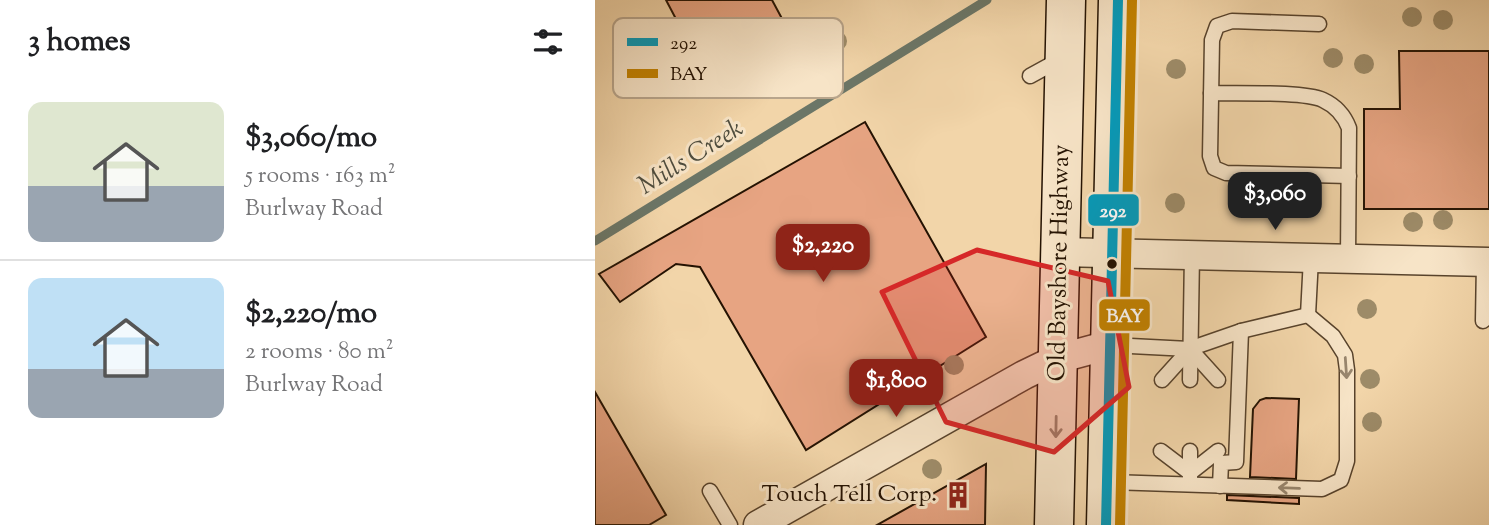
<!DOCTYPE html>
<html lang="en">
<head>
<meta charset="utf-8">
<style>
  :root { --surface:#fff; --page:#f2f2f2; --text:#202124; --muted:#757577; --line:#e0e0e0; --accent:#8f2418 }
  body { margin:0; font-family:"Sorts Mill Goudy",serif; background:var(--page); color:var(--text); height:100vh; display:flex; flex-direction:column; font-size:26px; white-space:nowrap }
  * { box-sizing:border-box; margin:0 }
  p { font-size:23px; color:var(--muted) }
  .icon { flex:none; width:38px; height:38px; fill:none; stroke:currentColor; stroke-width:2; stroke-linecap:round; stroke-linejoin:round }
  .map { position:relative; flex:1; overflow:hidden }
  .sheet { display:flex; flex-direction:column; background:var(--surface); width:595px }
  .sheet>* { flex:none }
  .price { position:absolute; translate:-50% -60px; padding:0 16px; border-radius:14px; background:var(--accent); color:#fff; font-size:23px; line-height:46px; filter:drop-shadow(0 2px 4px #0008) }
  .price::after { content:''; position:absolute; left:50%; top:42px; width:21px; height:16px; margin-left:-10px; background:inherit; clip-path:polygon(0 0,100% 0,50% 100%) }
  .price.current { background:#222; color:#fff }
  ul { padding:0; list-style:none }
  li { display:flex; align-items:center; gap:21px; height:175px; padding:0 28px }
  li+li { border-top:2px solid var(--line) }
  li span { display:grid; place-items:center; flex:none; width:196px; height:140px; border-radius:14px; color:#555 }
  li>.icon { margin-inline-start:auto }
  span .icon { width:84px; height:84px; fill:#fffc; stroke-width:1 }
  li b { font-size:30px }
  h2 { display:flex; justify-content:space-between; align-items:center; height:84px; padding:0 28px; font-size:30px }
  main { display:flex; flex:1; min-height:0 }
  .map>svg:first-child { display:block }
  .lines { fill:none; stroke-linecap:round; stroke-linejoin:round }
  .stream { stroke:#6b7667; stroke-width:9 }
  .building { fill:#e7a482; stroke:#241202; stroke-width:2 }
  .service-casing { stroke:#58432c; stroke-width:17 }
  .minor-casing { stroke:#58432c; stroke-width:31 }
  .secondary-casing { stroke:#241202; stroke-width:41 }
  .service { stroke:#f7e4c7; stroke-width:14 }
  .minor { stroke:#f7e4c7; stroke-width:28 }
  .secondary { stroke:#f7e4c7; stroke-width:38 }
  .bus-1-casing { stroke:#f7e4c7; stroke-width:16 }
  .bus-2-casing { stroke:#f7e4c7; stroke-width:16 }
  .bus-1 { stroke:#049aba; stroke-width:10 }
  .bus-2 { stroke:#c28100; stroke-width:10 }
  .tree { fill:#9d8b68 }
  .oneway { stroke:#98866e }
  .marked { fill:#d62828; fill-opacity:0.2; stroke:#d62828; stroke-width:5; stroke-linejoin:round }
  .bus-dot { fill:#241202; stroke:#f7e4c7; stroke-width:2.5 }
  .labels { text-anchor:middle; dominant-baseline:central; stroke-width:6; stroke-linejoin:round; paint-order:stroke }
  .street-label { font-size:24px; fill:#241202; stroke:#f7e4c7 }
  .poi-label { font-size:24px; fill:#241202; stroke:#f7e4c7; text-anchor:end }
  .water-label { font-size:26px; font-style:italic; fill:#4e4c3d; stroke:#f7e4c7 }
  .key { fill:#f7e4c7; stroke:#b8a58c; stroke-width:2 }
  .key-label { font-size:19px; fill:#241202 }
  .line-badge { stroke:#f7e4c7; stroke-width:2.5 }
  .badge-label { font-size:19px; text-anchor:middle; font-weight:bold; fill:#fff }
</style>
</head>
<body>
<main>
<section class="sheet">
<h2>3 homes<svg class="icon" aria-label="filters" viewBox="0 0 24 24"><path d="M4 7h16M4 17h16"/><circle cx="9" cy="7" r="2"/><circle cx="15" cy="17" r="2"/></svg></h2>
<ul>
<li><span style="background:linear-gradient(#dfe7d0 60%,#9aa5b1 0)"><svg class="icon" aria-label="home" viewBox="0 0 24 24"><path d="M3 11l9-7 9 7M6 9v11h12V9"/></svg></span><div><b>$3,060/mo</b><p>5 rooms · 163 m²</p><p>Burlway Road</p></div></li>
<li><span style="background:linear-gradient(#bfe0f5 65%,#9aa5b1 0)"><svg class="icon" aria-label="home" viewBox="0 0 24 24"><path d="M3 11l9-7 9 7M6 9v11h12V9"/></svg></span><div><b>$2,220/mo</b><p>2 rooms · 80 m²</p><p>Burlway Road</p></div></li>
</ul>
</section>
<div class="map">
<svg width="894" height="525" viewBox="0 0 894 525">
  <rect width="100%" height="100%" fill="#f2d5a9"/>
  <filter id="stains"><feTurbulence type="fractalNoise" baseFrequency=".00286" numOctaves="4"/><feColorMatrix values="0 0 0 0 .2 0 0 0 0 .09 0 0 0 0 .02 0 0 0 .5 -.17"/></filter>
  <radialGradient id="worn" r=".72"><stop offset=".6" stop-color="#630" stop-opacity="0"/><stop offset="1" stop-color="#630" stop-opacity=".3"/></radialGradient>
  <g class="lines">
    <path class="stream" d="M0,241L392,0"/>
  </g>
  <g class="building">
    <path d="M71,0H177L205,52L122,97Z"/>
    <path d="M804,51H894V209H769V109H805Z"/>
    <path d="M270,122L391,337L211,450L105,267L81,264L25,302L4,274Z"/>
    <path d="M0,392L71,515L54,525H0Z"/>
    <path d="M671,398L704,399L701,479L655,477L658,409L665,400Z"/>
    <path d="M391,464L390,525H282Z"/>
    <path d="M632,495L704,498V504L632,500Z"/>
  </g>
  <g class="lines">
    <defs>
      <g id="service">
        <path d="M724,24L637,21L622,26L617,40L615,156L619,168L631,173L754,176"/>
        <path d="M435,76L466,59"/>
        <path d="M616,93C641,94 708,91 728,100C741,106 749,115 754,128L753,259"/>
        <path d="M888,321L889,262"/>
        <path d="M516,345L594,349L646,331L713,315L716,258"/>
        <path d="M567,380L595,349L623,380"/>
        <path d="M595,380L597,254"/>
        <path d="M566,451L595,473"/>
        <path d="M595,451V480"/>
        <path d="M595,473L623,451"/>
        <path d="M515,482L727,489L746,480L752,461V370L750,355L738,336L713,315"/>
        <path d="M625,486L626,463L641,462L646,331"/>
        <path d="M115,491L135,525"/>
      </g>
      <g id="minor">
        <path d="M465,252L894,262"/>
        <path d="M163,525L429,375L462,359L514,345"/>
      </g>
      <g id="secondary">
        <path d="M459,525L471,0"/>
        <path d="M511,525L523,0"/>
      </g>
    </defs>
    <use href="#service" class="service-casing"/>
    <use href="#minor" class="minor-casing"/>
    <use href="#secondary" class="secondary-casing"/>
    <use href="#service" class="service"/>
    <use href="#minor" class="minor"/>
    <use href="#secondary" class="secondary"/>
    <defs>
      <path id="bus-1" d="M511,525L523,0"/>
      <path id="bus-2" d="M525,525L537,0"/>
    </defs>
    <use href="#bus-1" class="bus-1-casing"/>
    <use href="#bus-2" class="bus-2-casing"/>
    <use href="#bus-1" class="bus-1"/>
    <use href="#bus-2" class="bus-2"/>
  </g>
  <g class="tree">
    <circle cx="817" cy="17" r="10"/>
    <circle cx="848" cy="20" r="10"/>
    <circle cx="242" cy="41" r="10"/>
    <circle cx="738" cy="58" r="10"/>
    <circle cx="769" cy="64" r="10"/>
    <circle cx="581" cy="69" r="10"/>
    <circle cx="580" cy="203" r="10"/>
    <circle cx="848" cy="220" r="10"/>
    <circle cx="818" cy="222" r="10"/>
    <circle cx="772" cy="309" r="10"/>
    <circle cx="359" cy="365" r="10"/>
    <circle cx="775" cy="379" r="10"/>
    <circle cx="777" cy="422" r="10"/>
    <circle cx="337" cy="469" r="10"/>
  </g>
  <defs><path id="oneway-shaft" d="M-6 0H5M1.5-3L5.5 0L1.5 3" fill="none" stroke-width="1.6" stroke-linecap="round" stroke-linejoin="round" transform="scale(1.75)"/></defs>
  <g class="oneway">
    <use href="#oneway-shaft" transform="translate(751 368) rotate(86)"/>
    <use href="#oneway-shaft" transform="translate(461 427) rotate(91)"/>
    <use href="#oneway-shaft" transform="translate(694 488) rotate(-178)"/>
  </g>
  <path class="marked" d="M382,250L513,281L534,387L459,452L351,422L287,292Z"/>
  <defs>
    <symbol id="building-bare" viewBox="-9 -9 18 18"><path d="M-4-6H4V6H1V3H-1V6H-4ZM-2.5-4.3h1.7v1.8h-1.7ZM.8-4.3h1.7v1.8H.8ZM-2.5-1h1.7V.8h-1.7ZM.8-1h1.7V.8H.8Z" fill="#8f2418" stroke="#f7e4c7" stroke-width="2.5" paint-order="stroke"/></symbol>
  </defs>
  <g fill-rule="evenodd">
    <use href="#building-bare" x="344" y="476" width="38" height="38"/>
  </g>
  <circle class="bus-dot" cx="517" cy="264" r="6"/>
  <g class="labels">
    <g class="street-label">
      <text transform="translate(465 263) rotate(-89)">Old Bayshore Highway</text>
    </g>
    <g class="poi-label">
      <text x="342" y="495">Touch Tell Corp.</text>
    </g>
    <g class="water-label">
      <text transform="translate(96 158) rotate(-32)">Mills Creek</text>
    </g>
  </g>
  <rect x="18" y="18" width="230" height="80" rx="10" class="key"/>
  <rect x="32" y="38" width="31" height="8" fill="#049aba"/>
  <rect x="32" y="69" width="31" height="9" fill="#c28100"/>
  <g class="key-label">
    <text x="75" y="49">292</text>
    <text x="75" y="80">BAY</text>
  </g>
  <g class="line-badge">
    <rect x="492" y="193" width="53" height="34" rx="7" fill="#049aba"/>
    <rect x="503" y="298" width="53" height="34" rx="7" fill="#c28100"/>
  </g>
  <g class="badge-label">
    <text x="518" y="217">292</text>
    <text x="530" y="322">BAY</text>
  </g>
  <rect width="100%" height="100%" filter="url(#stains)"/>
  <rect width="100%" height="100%" fill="url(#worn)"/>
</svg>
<b class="price current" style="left:680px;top:232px">$3,060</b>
<b class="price" style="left:228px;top:284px">$2,220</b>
<b class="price" style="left:301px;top:419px">$1,800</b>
</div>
</main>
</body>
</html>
